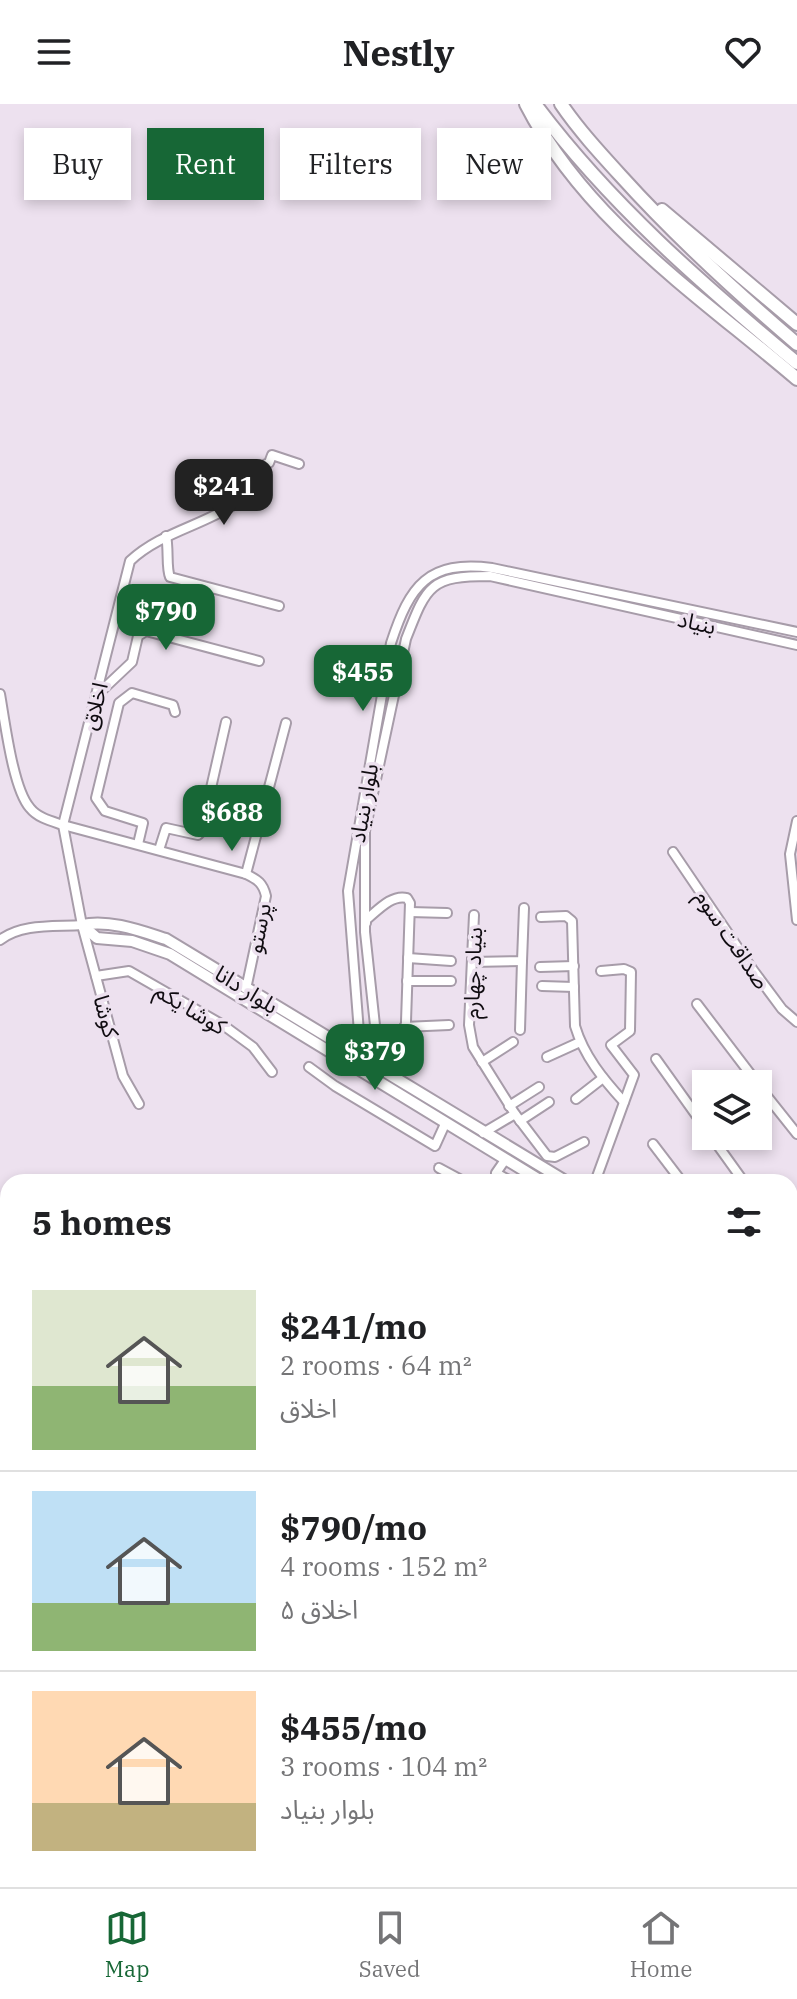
<!DOCTYPE html>
<html lang="en">
<head>
<meta charset="utf-8">
<style>
  :root { --surface:#fff; --page:#f6f6f6; --text:#202124; --muted:#757577; --line:#e0e0e0; --accent:#176736 }
  body { margin:0; font-family:"IBM Plex Serif","Noto Sans Arabic",serif; background:var(--page); color:var(--text); height:100vh; display:flex; flex-direction:column; font-size:30px; white-space:nowrap }
  * { box-sizing:border-box; margin:0 }
  p { font-size:26px; color:var(--muted) }
  .icon { flex:none; width:44px; height:44px; fill:none; stroke:currentColor; stroke-width:2; stroke-linecap:round; stroke-linejoin:round }
  .map { position:relative; flex:1; overflow:hidden }
  .drawer { position:absolute; left:0px; top:1070px; width:798px; height:714px; display:flex; flex-direction:column; background:var(--surface); border-radius:24px 24px 0 0; box-shadow:0 4px 12px #0003 }
  .drawer>* { flex:none }
  .guide { position:absolute; left:24px; top:24px; width:750px; height:72px; display:flex; gap:16px }
  .tools { position:absolute; left:692px; top:966px; display:grid; gap:16px }
  .tools a { display:grid; place-items:center; width:80px; height:80px; border-radius:0px; background:var(--surface); box-shadow:0 4px 12px #0003; font-size:40px }
  .price { position:absolute; translate:-50% -68px; padding:0 18px; border-radius:16px; background:var(--accent); color:#fff; font-size:26px; line-height:52px; filter:drop-shadow(0 2px 4px #0008) }
  .price::after { content:''; position:absolute; left:50%; top:48px; width:24px; height:18px; margin-left:-12px; background:inherit; clip-path:polygon(0 0,100% 0,50% 100%) }
  .price.active { background:#222; color:#fff }
  ul { padding:0; list-style:none }
  li { display:flex; align-items:center; gap:24px; height:200px; padding:0 32px }
  li+li { border-top:2px solid var(--line) }
  li span { display:grid; place-items:center; flex:none; width:224px; height:160px; border-radius:0px; color:#555 }
  li>.icon { margin-inline-start:auto }
  span .icon { width:96px; height:96px; fill:#fffc; stroke-width:1 }
  li b { font-size:34px }
  h2 { display:flex; justify-content:space-between; align-items:center; height:96px; padding:0 32px; font-size:34px }
  .tag { padding:0 28px; border-radius:0px; background:var(--surface); box-shadow:0 4px 12px #0003; font-size:28px; line-height:72px }
  .tag.active { background:var(--accent); color:#fff }
  header { display:flex; justify-content:space-between; align-items:center; height:104px; padding:0 32px; background:var(--surface); font-size:36px; font-weight:700 }
  .menu { display:flex; justify-content:space-around; align-items:center; height:112px; border-top:2px solid var(--line); background:var(--surface); font-size:22px; color:var(--muted) }
  .menu a { display:grid; justify-items:center; gap:4px }
  .menu .active { color:var(--accent) }
  .map>svg:first-child { display:block }
  .lines { fill:none; stroke-linecap:round; stroke-linejoin:round }
  .minor-casing { stroke:#a79ca9; stroke-width:12 }
  .tertiary-casing { stroke:#a79ca9; stroke-width:14 }
  .primary-casing { stroke:#a79ca9; stroke-width:16 }
  .minor { stroke:#fff; stroke-width:8 }
  .tertiary { stroke:#fff; stroke-width:10 }
  .primary { stroke:#fff; stroke-width:12 }
  .labels { text-anchor:middle; dominant-baseline:central; stroke-width:7; stroke-linejoin:round; paint-order:stroke }
  .street-label { font-size:22px; fill:#100c11; stroke:#ede1ef }
</style>
</head>
<body>
<header><svg class="icon" aria-label="menu" viewBox="0 0 24 24"><path d="M4 6h16M4 12h16M4 18h16"/></svg>Nestly<svg class="icon" aria-label="heart" viewBox="0 0 24 24"><path d="M12 20l-8-8c-3-5 5-10 8-4 3-6 11-1 8 4z"/></svg></header>
<div class="map">
<svg width="797" height="1783" viewBox="0 0 797 1783">
  <rect width="100%" height="100%" fill="#ede1ef"/>
  <g class="lines">
    <defs>
      <g id="minor">
        <path d="M166,432C169,445 166,464 170,473L279,502"/>
        <path d="M0,590C5,618 13,685 30,704C38,714 51,717 63,721L246,770C258,776 263,779 266,792L246,885"/>
        <path d="M97,591L132,558L138,532L146,527L259,557"/>
        <path d="M797,717L790,750L797,816"/>
        <path d="M138,740L143,719L105,707L96,694L119,599L132,589L173,601L175,608"/>
        <path d="M159,746L166,724L198,731L201,728L226,618"/>
        <path d="M673,748L753,866L782,905L797,918"/>
        <path d="M246,770L286,619"/>
        <path d="M410,808L447,809"/>
        <path d="M474,811L469,921L473,943L515,1010L547,1052L555,1053L584,1038"/>
        <path d="M541,813L566,812L572,817L575,922C584,952 603,975 624,998"/>
        <path d="M366,819V816C378,806 392,790 407,794L410,799L405,947"/>
        <path d="M0,836C22,819 55,823 82,821"/>
        <path d="M408,854L451,857"/>
        <path d="M472,858L522,857L524,804"/>
        <path d="M540,863L574,862"/>
        <path d="M96,872L129,867L223,921L253,943L272,968"/>
        <path d="M407,877H451"/>
        <path d="M542,882L574,883"/>
        <path d="M697,900L758,980"/>
        <path d="M404,923L449,921"/>
        <path d="M520,926L522,857"/>
        <path d="M547,953L580,938"/>
        <path d="M656,955L706,1025"/>
        <path d="M482,958L513,938"/>
        <path d="M309,963L335,982L435,1042L445,1020"/>
        <path d="M358,964L361,954L348,787L391,539C410,481 428,456 492,464L797,528"/>
        <path d="M380,968L365,828V727L406,535C427,481 430,472 490,472L797,541"/>
        <path d="M758,981L797,1030"/>
        <path d="M576,995L603,974"/>
        <path d="M139,1000L123,972L82,821L63,721L130,457C160,429 201,422 235,400C255,387 251,364 269,359L272,351L299,360"/>
        <path d="M509,1002L539,983"/>
        <path d="M520,1017L549,998"/>
        <path d="M483,1029L515,1010"/>
        <path d="M711,1032L744,1078"/>
        <path d="M653,1040L682,1078"/>
        <path d="M505,1056L496,1069L512,1078"/>
        <path d="M439,1064L465,1078"/>
        <path d="M595,1078L634,971L611,941L630,927L631,868L624,865L601,867"/>
        <path d="M790,1134L797,1139"/>
        <path d="M0,1259L8,1270"/>
        <path d="M0,1313L7,1326L0,1340"/>
        <path d="M0,1420L8,1428"/>
        <path d="M790,1472H793"/>
        <path d="M0,1519L8,1508"/>
        <path d="M790,1655L797,1664"/>
      </g>
      <g id="tertiary">
        <path d="M82,821C109,815 141,827 166,835L567,1078"/>
        <path d="M82,821L97,834L132,837L170,850L543,1078"/>
        <path d="M790,1169L797,1171"/>
        <path d="M790,1183L797,1186"/>
      </g>
      <g id="primary">
        <path d="M526,0C586,117 700,192 797,275"/>
        <path d="M535,0C609,99 702,180 797,259"/>
        <path d="M561,0C578,25 599,48 620,71C675,132 735,187 797,240"/>
        <path d="M662,106L797,220"/>
      </g>
    </defs>
    <use href="#minor" class="minor-casing"/>
    <use href="#tertiary" class="tertiary-casing"/>
    <use href="#primary" class="primary-casing"/>
    <use href="#minor" class="minor"/>
    <use href="#tertiary" class="tertiary"/>
    <use href="#primary" class="primary"/>
  </g>
  <g class="labels">
    <g class="street-label">
      <text transform="translate(697 518) rotate(13)">بنیاد</text>
      <text transform="translate(94 602) rotate(-76)">اخلاق</text>
      <text transform="translate(363 699) rotate(-80)">بلوار بنیاد</text>
      <text transform="translate(258 824) rotate(-79)">پرستو</text>
      <text transform="translate(733 835) rotate(56)">صداقت سوم</text>
      <text transform="translate(472 869) rotate(-88)">بنیاد چهارم</text>
      <text transform="translate(247 885) rotate(32)">بلوار دانا</text>
      <text transform="translate(191 904) rotate(31)">کوشا یکم</text>
      <text transform="translate(107 912) rotate(75)">کوشا</text>
    </g>
  </g>
</svg>
<div class="tools">
<a><svg class="icon" aria-label="layers" viewBox="0 0 24 24"><path d="M12 4l9 5-9 5-9-5zM3 14l9 5 9-5"/></svg></a>
</div>
<b class="price active" style="left:224px;top:423px">$241</b>
<b class="price" style="left:166px;top:548px">$790</b>
<b class="price" style="left:363px;top:609px">$455</b>
<b class="price" style="left:232px;top:749px">$688</b>
<b class="price" style="left:375px;top:988px">$379</b>
<div class="guide">
<a class="tag">Buy</a>
<a class="tag active">Rent</a>
<a class="tag">Filters</a>
<a class="tag">New</a>
</div>
<section class="drawer">
<h2>5 homes<svg class="icon" aria-label="filters" viewBox="0 0 24 24"><path d="M4 7h16M4 17h16"/><circle cx="9" cy="7" r="2"/><circle cx="15" cy="17" r="2"/></svg></h2>
<ul>
<li><span style="background:linear-gradient(#dfe7d0 60%,#8fb573 0)"><svg class="icon" aria-label="home" viewBox="0 0 24 24"><path d="M3 11l9-7 9 7M6 9v11h12V9"/></svg></span><div><b>$241/mo</b><p>2 rooms · 64 m²</p><p>اخلاق</p></div></li>
<li><span style="background:linear-gradient(#bfe0f5 70%,#8fb573 0)"><svg class="icon" aria-label="home" viewBox="0 0 24 24"><path d="M3 11l9-7 9 7M6 9v11h12V9"/></svg></span><div><b>$790/mo</b><p>4 rooms · 152 m²</p><p>اخلاق ۵</p></div></li>
<li><span style="background:linear-gradient(#ffd9b3 70%,#c2b280 0)"><svg class="icon" aria-label="home" viewBox="0 0 24 24"><path d="M3 11l9-7 9 7M6 9v11h12V9"/></svg></span><div><b>$455/mo</b><p>3 rooms · 104 m²</p><p>بلوار بنیاد</p></div></li>
</ul>
</section>
</div>
<nav class="menu">
<a class="active"><svg class="icon" aria-label="map" viewBox="0 0 24 24"><path d="M3 6l6-2 6 2 6-2v14l-6 2-6-2-6 2zM9 4v14M15 6v14"/></svg>Map</a>
<a><svg class="icon" aria-label="saved" viewBox="0 0 24 24"><path d="M7 4h10v16l-5-4-5 4z"/></svg>Saved</a>
<a><svg class="icon" aria-label="home" viewBox="0 0 24 24"><path d="M3 11l9-7 9 7M6 9v11h12V9"/></svg>Home</a>
</nav>
</body>
</html>
